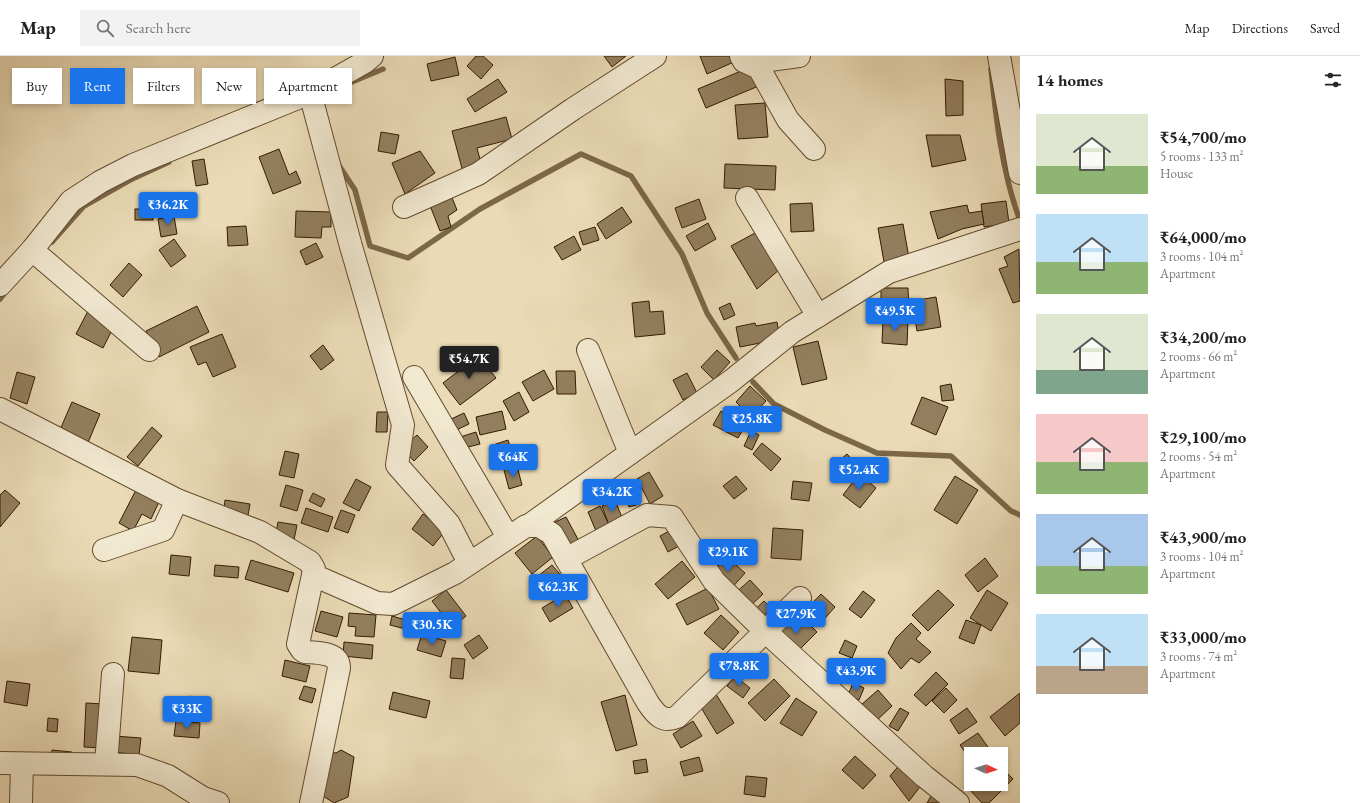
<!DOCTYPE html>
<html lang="en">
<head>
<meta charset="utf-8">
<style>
  :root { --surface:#fff; --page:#f2f2f2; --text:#222; --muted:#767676; --line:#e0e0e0; --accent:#1a73e8 }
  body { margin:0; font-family:"EB Garamond",serif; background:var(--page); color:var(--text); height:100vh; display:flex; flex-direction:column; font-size:15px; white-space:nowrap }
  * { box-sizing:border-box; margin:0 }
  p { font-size:13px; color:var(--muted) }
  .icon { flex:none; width:22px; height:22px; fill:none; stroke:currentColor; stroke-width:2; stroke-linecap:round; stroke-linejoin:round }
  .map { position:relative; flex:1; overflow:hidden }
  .details { display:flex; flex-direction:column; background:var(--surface); width:340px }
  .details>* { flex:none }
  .hud { position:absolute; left:12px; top:12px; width:380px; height:36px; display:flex; gap:8px }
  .needle { width:26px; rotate:94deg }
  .controls { position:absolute; left:964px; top:691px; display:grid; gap:8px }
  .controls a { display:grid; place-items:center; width:44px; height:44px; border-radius:0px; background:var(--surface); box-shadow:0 2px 6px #0003; font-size:20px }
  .price { position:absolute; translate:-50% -34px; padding:0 9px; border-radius:4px; background:var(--accent); color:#fff; font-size:13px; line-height:26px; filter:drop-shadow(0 1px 2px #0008) }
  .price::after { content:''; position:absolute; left:50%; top:24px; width:12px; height:9px; margin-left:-6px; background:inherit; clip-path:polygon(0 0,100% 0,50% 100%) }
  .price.selected { background:#222; color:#fff }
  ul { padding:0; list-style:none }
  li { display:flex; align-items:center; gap:12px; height:100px; padding:0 16px }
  li span { display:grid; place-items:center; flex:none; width:112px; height:80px; border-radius:0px; color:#555 }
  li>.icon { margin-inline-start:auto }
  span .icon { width:48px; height:48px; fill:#fffc; stroke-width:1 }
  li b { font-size:17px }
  h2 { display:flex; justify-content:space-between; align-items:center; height:48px; padding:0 16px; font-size:17px }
  .tag { padding:0 14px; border-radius:0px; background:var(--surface); box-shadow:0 2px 6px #0003; font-size:14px; line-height:36px }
  .tag.selected { background:var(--accent); color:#fff }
  header { display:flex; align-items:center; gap:24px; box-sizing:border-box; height:56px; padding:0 20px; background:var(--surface); border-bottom:1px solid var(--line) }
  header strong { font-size:19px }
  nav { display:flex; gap:22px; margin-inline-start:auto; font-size:14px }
  .search { width:280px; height:36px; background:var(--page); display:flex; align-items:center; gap:10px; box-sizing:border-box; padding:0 14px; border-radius:0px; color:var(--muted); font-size:15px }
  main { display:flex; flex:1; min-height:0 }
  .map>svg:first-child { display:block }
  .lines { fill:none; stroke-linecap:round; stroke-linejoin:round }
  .stream { stroke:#7c6748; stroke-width:5.5 }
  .building { fill:#937f5f; stroke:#341b01 }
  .minor-casing { stroke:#624b2e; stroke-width:24 }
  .minor { stroke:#f1e8d0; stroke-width:22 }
</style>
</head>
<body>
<header>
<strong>Map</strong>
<div class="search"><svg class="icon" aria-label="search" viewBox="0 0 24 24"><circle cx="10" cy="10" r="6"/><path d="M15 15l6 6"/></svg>Search here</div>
<nav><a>Map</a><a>Directions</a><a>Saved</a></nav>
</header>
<main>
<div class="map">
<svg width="1020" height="747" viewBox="0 0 1020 747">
  <rect width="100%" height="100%" fill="#eadbb6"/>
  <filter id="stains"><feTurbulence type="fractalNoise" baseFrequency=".005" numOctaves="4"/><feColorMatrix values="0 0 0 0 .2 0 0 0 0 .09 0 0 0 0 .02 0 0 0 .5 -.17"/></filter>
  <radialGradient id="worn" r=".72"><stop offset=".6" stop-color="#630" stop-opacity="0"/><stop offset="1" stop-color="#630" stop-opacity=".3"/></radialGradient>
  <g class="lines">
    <g class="stream">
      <path d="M991,13C996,63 1002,115 1019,162"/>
      <path d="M347,28L383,13"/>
      <path d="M338,108L355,134L370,190L408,202L480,153L581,98L631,120L682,198L707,257L736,302"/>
      <path d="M52,186L84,150L130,124L169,106"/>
      <path d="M0,243L7,234"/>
      <path d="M753,326L774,348L825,374L877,397L951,400L1011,455L1020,459"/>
    </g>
  </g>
  <g class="building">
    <path d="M476,0H483L493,9L481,23L467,10Z"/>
    <path d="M604,0H626L612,11Z"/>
    <path d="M700,0H734L736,5L707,18Z"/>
    <path d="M455,1L459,19L431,25L427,8Z"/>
    <path d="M753,10L761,29L706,52L698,33Z"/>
    <path d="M498,23L507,36L475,56L467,43Z"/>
    <path d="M945,23L963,25V59L946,60Z"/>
    <path d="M765,47L768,81L738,83L735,49Z"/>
    <path d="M506,61L512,83L477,92L482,111L463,116L452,75Z"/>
    <path d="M381,76L399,79L395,98L378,95Z"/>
    <path d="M926,79H960L966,104L932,111Z"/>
    <path d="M279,93L289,119L296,115L301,127L273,138L259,101Z"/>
    <path d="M420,95L435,117L405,138L392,107Z"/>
    <path d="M204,103L208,128L196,130L192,105Z"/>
    <path d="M725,108L776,110L775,134L724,132Z"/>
    <path d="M449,134L457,154L448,160L451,171L440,175L429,147Z"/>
    <path d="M699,143L706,163L682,172L675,152Z"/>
    <path d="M1006,145L1009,167L984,171L981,148Z"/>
    <path d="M812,147L814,175L791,176L790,148Z"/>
    <path d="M967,149L969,157L982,155L984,168L962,173L938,183L930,156Z"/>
    <path d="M622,151L632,166L606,183L597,168Z"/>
    <rect x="135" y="153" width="18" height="11"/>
    <path d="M296,155L331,156V171H322L321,182L295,181Z"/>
    <path d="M174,160L177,178L161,181L158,163Z"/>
    <path d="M708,167L716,183L695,195L686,180Z"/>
    <path d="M903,168L909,202L884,206L878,172Z"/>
    <path d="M246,170L248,189L228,190L227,171Z"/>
    <path d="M595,171L599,184L583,189L579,176Z"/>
    <path d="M755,177L780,213L757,233L731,190Z"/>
    <path d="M574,180L581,194L562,204L554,191Z"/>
    <path d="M174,183L186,200L171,211L159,194Z"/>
    <path d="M316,187L323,201L306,209L300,195Z"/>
    <path d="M1019,193L1020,245L1013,247L999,213L1008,210L1004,201Z"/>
    <path d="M129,207L142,219L123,241L110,229Z"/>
    <path d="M881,232H908L909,257L873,258V243H881Z"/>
    <path d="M936,241L941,271L917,275L912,245Z"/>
    <path d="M649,245L650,256L663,255L665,278L635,281L632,247Z"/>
    <path d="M730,247L735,259L724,264L719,252Z"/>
    <path d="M197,250L209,276L159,301L146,275Z"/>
    <path d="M88,255L115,268L103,292L76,278Z"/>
    <path d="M883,264L908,265L907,289L882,287Z"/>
    <path d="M777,266L780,283L740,291L736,271L755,267L756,270Z"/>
    <path d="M222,278L236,311L213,321L206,306L198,309L190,291Z"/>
    <path d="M818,285L827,323L802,329L793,291Z"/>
    <path d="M323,289L334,304L321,314L310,300Z"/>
    <path d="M717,294L730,306L714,324L701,311Z"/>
    <path d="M478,300L496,322L460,349L443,327Z"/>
    <path d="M544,314L554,333L533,345L522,326Z"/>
    <path d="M556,315H575L576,338H557Z"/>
    <path d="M17,316L35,321L27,348L10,342Z"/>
    <path d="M687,317L697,337L683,344L673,324Z"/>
    <path d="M951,328L954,344L942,345L940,330Z"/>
    <path d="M750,330L766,345L751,361L736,346Z"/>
    <path d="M519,336L529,356L514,365L503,345Z"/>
    <path d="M922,341L948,351L936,379L911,368Z"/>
    <path d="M72,346L100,358L87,389L59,376Z"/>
    <path d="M502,355L506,373L480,379L476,361Z"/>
    <path d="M721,355L746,368L738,382L713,369Z"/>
    <path d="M377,356H388L387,376H376Z"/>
    <path d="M464,357L469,368L452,376L447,365Z"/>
    <path d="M152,371L162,380L138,410L127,401Z"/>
    <path d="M751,375L759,379L752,394L744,390Z"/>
    <path d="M476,376L480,388L460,393L457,382Z"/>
    <path d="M417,379L428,391L414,405L402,392Z"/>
    <path d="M508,384L514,403L499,408L493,389Z"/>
    <path d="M762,387L781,403L771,415L753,398Z"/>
    <path d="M285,395L299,398L294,422L279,419Z"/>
    <path d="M847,398L858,410L845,421L834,409Z"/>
    <path d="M517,410L522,429L509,433L504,414Z"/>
    <path d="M649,416L663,440L650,448L637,423Z"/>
    <path d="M859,418L876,432L860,452L843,439Z"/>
    <path d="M736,420L747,433L734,443L723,430Z"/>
    <path d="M955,420L978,434L957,468L934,454Z"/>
    <path d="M356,423L371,431L359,455L343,447Z"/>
    <path d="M793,425L812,427L809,445L791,443Z"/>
    <path d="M286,429L303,434L297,455L280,450Z"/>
    <path d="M636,432L640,448L629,451L625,435Z"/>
    <path d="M5,434L20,447L0,471V439Z"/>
    <path d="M136,434L159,446L151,463L142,458L133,475L119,467Z"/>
    <path d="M313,437L325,443L321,451L309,445Z"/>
    <path d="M225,444L250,448L247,465L223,462Z"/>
    <path d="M615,444L623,464L609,469L602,450Z"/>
    <path d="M600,450L609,469L596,475L588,456Z"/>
    <path d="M306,452L333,461L328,476L301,467Z"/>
    <path d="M341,454L355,459L348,477L334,472Z"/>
    <path d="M423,458L445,475L433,490L412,473Z"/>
    <path d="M566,461L580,487L567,493L553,467Z"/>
    <path d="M278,466L297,469L294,484L275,481Z"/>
    <path d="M773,472L803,474L801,504L771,502Z"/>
    <path d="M671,474L679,490L668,496L660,480Z"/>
    <path d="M537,480L553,501L532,518L515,497Z"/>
    <path d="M171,499L191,501L189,520L169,518Z"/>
    <path d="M726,500L745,517L730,534L711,519Z"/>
    <path d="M985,502L998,520L978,536L965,519Z"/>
    <path d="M251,504L294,517L288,536L245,523Z"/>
    <path d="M682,505L695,521L668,543L655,528Z"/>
    <path d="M215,509L239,511L238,522L214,520Z"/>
    <path d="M552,509L565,524L551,536L538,520Z"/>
    <path d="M750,524L763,538L748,552L734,538Z"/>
    <path d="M708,532L719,553L687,569L676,548Z"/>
    <path d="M446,534L466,560L452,571L432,545Z"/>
    <path d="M938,534L954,549L928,575L912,559Z"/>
    <path d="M987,534L1008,547L991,575L970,562Z"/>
    <path d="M863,535L875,544L861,562L849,553Z"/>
    <path d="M565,538L573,552L550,566L542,552Z"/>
    <path d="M821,538L835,551L817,571L803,557Z"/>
    <path d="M764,545L771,553L757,565L750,558Z"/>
    <path d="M321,555L343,561L337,581L315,575Z"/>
    <path d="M349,557L376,559L374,581L355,580L356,571L348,570Z"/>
    <path d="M798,557L817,576L793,600L774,582Z"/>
    <path d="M721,559L739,576L723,594L704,577Z"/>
    <path d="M392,560L420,568L417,576L390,569Z"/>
    <path d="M966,564L981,569L974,588L959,582Z"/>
    <path d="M911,567L921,577L916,583L931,596L919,607L911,602L901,613L888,597L896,582Z"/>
    <path d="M422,578L446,585L441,601L417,594Z"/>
    <path d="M479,579L488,592L473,603L464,589Z"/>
    <path d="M132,581L162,584L159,618L128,615Z"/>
    <path d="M845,584L857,590L852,602L839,597Z"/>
    <path d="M344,586L373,589L372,603L343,600Z"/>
    <path d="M452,602L465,603L463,623L450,622Z"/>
    <path d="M285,604L310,610L306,626L282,620Z"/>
    <path d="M936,616L948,628L926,650L914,639Z"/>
    <path d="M735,620L750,632L743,642L727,630Z"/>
    <path d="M774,623L790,640L765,665L748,647Z"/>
    <path d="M7,625L30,628L27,650L4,646Z"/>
    <path d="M853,627L864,632L859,644L848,639Z"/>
    <path d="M304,630L316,633L312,647L299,643Z"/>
    <path d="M946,632L957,644L944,657L932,645Z"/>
    <path d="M878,634L892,650L876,665L861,649Z"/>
    <path d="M714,635L734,667L717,678L697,645Z"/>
    <path d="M393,636L430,645L426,662L389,653Z"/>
    <path d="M1020,637V667L1005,680L990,661Z"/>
    <path d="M625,639L637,689L616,695L601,646Z"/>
    <path d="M190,640L208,647L201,665L183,658Z"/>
    <path d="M796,642L817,656L802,680L780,667Z"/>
    <path d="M86,647L104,648L102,692L84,691Z"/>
    <path d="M900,652L909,657L898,675L889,670Z"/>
    <path d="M967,652L977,666L959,678L950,664Z"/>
    <path d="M48,662L58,663L57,676L47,675Z"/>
    <path d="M176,665L200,667L199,682L174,680Z"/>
    <path d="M693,665L702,680L681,692L673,678Z"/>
    <path d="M978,677L990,694L985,698H971V705L960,689Z"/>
    <path d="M114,680L141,682L139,699L113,696Z"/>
    <path d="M52,694L72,696L71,707L51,705Z"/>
    <path d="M341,694L354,701L348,741L334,747L323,740L326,696L336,697Z"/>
    <path d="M855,700L876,719L863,733L842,714Z"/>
    <path d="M699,701L703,715L684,720L680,706Z"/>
    <path d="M646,703L648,716L635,718L633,705Z"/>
    <path d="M902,706L923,727L909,745L890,720Z"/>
    <path d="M1001,711L1013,723L989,747H982L969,733L974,728H1001Z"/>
    <path d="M746,720L767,722L765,741L744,738Z"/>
    <path d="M935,733L952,747H927Z"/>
  </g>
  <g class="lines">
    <defs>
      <g id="minor">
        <path d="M741,0L744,5L759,12L788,64L814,93"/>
        <path d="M999,0L1020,117"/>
        <path d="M744,5L755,6L799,0"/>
        <path d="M310,37L350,187L403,369L397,409L449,468L469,507"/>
        <path d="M747,142L818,260"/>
        <path d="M404,151L478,118L573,53L655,0"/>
        <path d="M32,194L149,294"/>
        <path d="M0,229L32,194L71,145L100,126L133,109L310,37L365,6L372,0"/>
        <path d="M588,294L630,397"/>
        <path d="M414,321L508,481"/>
        <path d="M0,353L177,444L260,476L310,506L314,513L313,519L298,588L302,594L305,596C317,597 339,596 339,612L311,747"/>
        <path d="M531,468L731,325L792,276L889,216L1020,173"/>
        <path d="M104,494L163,474L177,444"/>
        <path d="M566,503L647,459L672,461L714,525L766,576L924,720L958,747"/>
        <path d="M313,519L377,547L393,548L455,517L526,470H539L552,478L648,647C656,659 663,667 677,661L800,542"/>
        <path d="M0,707L137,709L168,720L203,742L218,747"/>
        <path d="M106,708L113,618"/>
        <path d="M21,747L22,708"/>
      </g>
    </defs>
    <use href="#minor" class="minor-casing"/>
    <use href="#minor" class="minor"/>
  </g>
  <rect width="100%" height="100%" filter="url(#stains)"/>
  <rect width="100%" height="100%" fill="url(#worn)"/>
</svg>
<div class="controls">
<a><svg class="needle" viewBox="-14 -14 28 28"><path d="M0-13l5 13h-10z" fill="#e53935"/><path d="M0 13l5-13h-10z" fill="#767676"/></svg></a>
</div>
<b class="price" style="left:168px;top:170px">₹36.2K</b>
<b class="price" style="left:895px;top:276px">₹49.5K</b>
<b class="price selected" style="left:469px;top:324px">₹54.7K</b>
<b class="price" style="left:752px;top:384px">₹25.8K</b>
<b class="price" style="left:513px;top:422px">₹64K</b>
<b class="price" style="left:859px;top:435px">₹52.4K</b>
<b class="price" style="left:612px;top:457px">₹34.2K</b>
<b class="price" style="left:728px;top:517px">₹29.1K</b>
<b class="price" style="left:558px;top:552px">₹62.3K</b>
<b class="price" style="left:796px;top:579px">₹27.9K</b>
<b class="price" style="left:432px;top:590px">₹30.5K</b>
<b class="price" style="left:739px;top:631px">₹78.8K</b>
<b class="price" style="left:856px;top:636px">₹43.9K</b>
<b class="price" style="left:187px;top:674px">₹33K</b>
<div class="hud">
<a class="tag">Buy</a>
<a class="tag selected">Rent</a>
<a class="tag">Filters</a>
<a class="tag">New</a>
<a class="tag">Apartment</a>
</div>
</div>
<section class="details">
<h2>14 homes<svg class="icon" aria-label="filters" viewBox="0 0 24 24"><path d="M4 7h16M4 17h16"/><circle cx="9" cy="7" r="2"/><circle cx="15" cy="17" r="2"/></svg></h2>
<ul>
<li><span style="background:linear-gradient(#dfe7d0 65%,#8fb573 0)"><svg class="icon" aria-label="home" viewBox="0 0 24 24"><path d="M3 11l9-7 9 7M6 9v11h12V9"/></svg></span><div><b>₹54,700/mo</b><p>5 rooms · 133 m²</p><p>House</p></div></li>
<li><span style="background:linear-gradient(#bfe0f5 60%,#8fb573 0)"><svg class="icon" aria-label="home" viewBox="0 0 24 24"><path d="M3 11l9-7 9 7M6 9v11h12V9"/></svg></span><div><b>₹64,000/mo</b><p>3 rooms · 104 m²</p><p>Apartment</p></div></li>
<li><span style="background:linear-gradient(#dfe7d0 70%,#7fa58c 0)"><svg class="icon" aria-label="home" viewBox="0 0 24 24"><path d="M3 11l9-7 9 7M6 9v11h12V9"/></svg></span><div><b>₹34,200/mo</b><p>2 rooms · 66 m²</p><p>Apartment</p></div></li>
<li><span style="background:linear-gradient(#f6c9c9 60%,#8fb573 0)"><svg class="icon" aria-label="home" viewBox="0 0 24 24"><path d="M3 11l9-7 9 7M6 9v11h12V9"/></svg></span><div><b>₹29,100/mo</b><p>2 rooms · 54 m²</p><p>Apartment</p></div></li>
<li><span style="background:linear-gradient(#a9c7e8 65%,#8fb573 0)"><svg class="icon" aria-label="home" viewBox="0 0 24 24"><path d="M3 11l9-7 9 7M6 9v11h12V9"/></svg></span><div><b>₹43,900/mo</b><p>3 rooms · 104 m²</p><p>Apartment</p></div></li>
<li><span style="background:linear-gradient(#bfe0f5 65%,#b9a48a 0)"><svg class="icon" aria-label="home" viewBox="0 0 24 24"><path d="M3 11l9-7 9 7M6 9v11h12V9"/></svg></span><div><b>₹33,000/mo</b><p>3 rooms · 74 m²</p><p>Apartment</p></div></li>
</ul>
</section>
</main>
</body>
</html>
